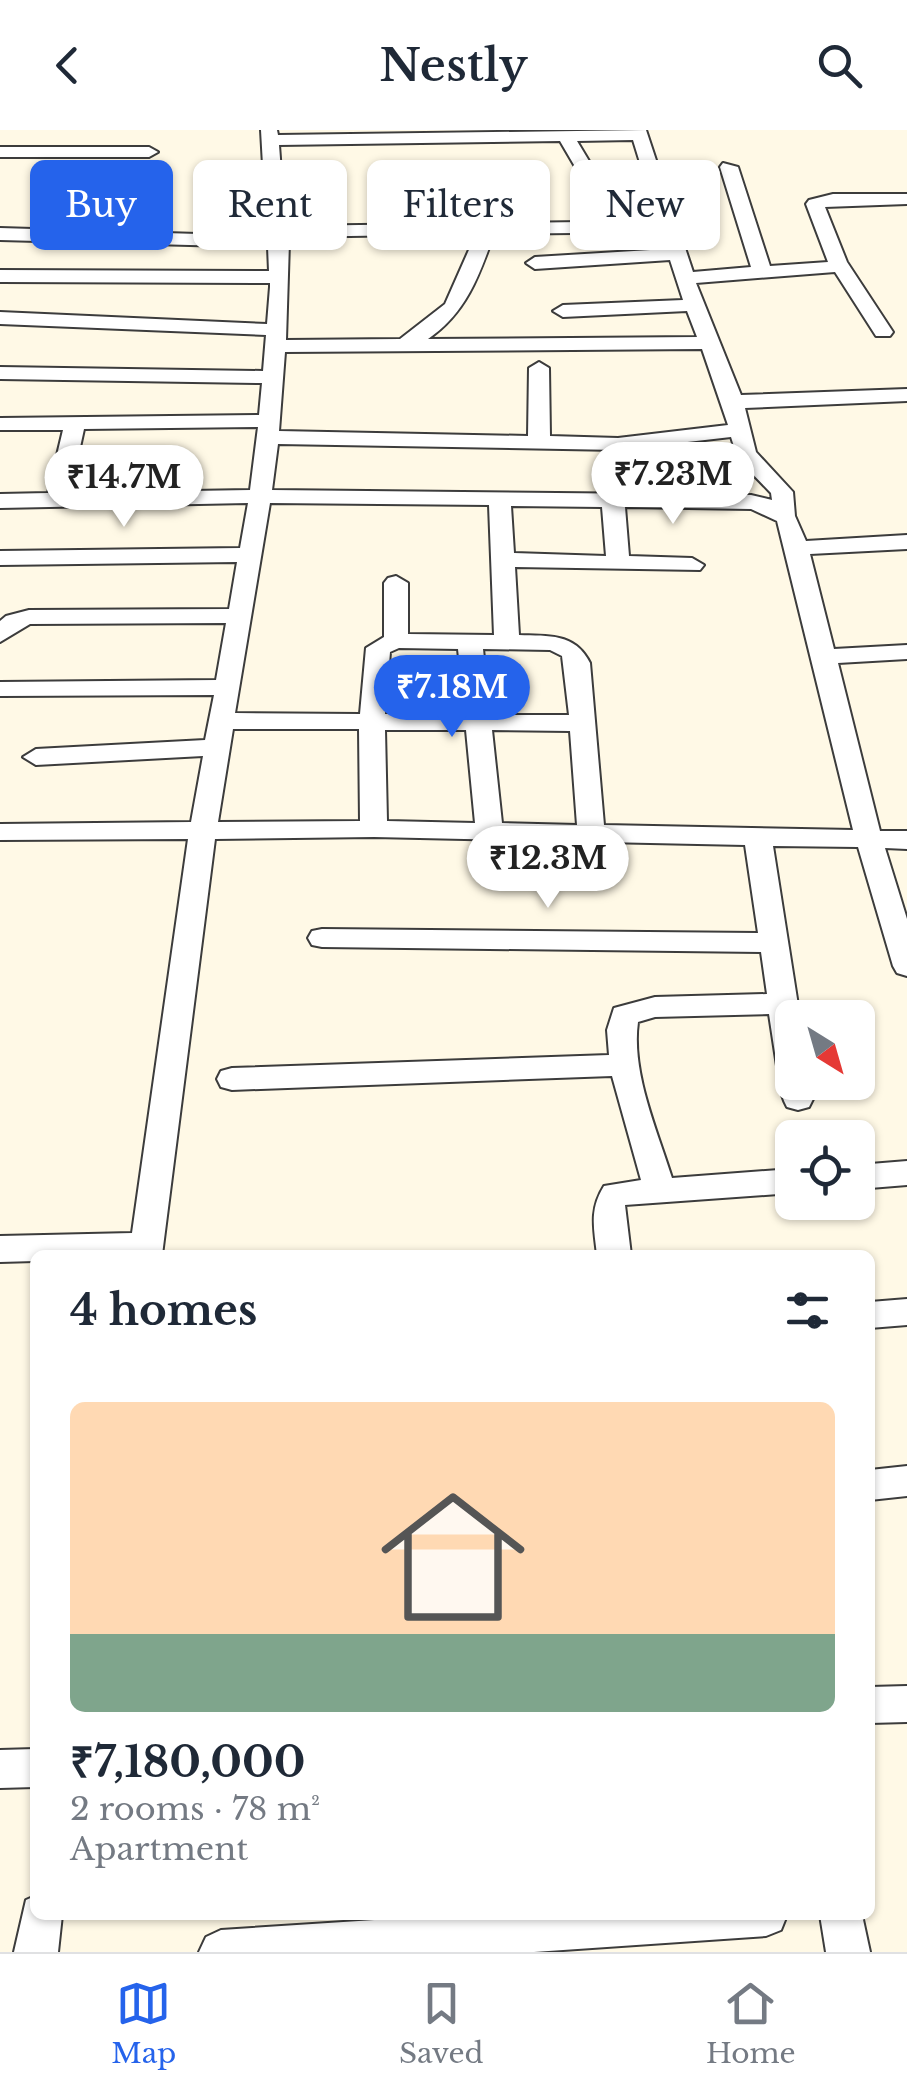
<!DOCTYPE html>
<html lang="en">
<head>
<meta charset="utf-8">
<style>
  :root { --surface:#fff; --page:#f6f6f7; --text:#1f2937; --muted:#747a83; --line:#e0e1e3; --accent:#2563eb }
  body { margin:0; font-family:"Libre Baskerville",serif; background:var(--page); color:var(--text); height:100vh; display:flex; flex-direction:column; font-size:38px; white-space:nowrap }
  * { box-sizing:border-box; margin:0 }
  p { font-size:32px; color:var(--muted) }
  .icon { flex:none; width:55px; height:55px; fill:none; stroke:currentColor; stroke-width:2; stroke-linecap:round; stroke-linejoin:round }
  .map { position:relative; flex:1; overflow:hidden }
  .side { position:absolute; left:30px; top:1120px; width:845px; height:670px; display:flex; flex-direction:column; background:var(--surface); border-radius:15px; box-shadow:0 2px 8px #0004 }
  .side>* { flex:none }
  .hud { position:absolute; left:30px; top:30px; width:848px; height:90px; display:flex; gap:20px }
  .needle { width:65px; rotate:143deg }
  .buttons { position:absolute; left:775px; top:870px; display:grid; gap:20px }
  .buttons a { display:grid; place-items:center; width:100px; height:100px; border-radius:15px; background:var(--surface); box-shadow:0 2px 8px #0004; font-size:50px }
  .price { position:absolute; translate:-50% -85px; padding:0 22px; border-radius:35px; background:#fff; color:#222; font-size:32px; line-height:65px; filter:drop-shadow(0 2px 5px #0008) }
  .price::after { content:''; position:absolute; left:50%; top:60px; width:30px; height:22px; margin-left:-15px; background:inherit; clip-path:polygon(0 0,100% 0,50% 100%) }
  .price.selected { background:var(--accent); color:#fff }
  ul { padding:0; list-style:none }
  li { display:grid; align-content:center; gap:20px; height:530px; padding:0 40px }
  li span { display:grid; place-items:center; height:310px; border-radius:15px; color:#555 }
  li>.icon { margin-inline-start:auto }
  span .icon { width:180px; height:180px; fill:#fffc; stroke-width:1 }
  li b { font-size:42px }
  h2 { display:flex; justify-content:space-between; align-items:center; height:120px; padding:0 40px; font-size:42px }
  .tag { padding:0 35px; border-radius:15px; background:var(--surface); box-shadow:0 2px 8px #0004; font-size:35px; line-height:90px }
  .tag.selected { background:var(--accent); color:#fff }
  header { display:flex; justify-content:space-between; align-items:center; height:130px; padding:0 40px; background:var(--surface); font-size:45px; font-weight:600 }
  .menu { display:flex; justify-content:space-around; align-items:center; height:140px; border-top:2px solid var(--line); background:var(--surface); font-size:28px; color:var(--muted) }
  .menu a { display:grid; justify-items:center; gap:5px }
  .menu .selected { color:var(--accent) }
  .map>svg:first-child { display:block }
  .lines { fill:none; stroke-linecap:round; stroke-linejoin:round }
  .minor-casing { stroke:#3c3c3c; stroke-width:4 }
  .minor { fill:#fff; fill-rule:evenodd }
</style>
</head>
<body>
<header><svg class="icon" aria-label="back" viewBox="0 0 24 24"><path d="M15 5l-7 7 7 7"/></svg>Nestly<svg class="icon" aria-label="search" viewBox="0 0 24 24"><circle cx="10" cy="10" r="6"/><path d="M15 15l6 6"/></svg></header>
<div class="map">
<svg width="907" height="1822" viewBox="0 0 907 1822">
  <rect width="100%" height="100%" fill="#fff9e6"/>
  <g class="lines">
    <defs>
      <g id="minor">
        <path d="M261,0H277L278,5L646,0L693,142L751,137L720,37L723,33L738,37L770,136L828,132L806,74L809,70L833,64H907V74L825,77L847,132L893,202L890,206H876L835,142L696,153L741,265L907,259V271L745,278L756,322L793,362L795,386L806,411L907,405V419L810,424L834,519L907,515V529L838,533L880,701H907V719L885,718L907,789V846L897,843L893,836L858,717L773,716L800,888H792V952H810L813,969L809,977L798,980L787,977C781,966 778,955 784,944L777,936L769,884L655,887L638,892C631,942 657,1000 672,1048L792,1039V1063L625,1075L631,1125H597C594,1098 589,1080 604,1056L641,1050L612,946L232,960L221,957L217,949L221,941L232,938L609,925L607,900L614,878L655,867L767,864L761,822L322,817L312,815L308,808L312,801L322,799L758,803L745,715L374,707L215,709L162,1125H35V1131L0,1132V1106L132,1103L188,709L0,710V694L191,692L203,626L36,635L23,627L36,619L205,610L214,565L0,566V552L216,550L226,493L30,494L0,512V491L6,486L29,480L229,479L237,432L0,435V421L240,418L248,373L0,378V364L48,363L63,300H0V288L259,285L262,253L0,249V237L263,241L266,205L0,194V182L267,194L270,157V153L0,152V140L269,141L268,117L0,110V98L267,106ZM633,10L658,91L285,96L279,15L560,11L577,40L583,41L592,36L577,11ZM661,102L667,119L535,127L526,133L535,139L670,130L683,170L563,175L553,181L563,187L687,181L697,207L428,209C466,183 479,146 494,104ZM476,104L445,174L400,209L286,210L289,112L286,107ZM702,219L728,295L618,308L550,306L549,238L539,232L529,238L528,306L279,301L285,222ZM258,297L250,360L70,363L84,299ZM731,307L738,329L771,363L772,370L751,365L272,360L278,314L618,320ZM270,373L489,375L494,505L408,504V453L396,446L388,448L384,453V507L366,518L360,584L235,583ZM511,376L602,377L606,426L514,423ZM625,377L751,379L777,391L853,700L604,695L590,533C575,503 549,506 519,505L515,437L700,440L704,435L692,428L629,426ZM399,518L458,519L465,585L385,584L390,522ZM483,519L550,520L562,526L569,585H490ZM233,599H359L360,691L218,692ZM385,600H466L475,693L387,691ZM492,600L570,601L577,695L502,693Z"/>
        <path d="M0,17H149L158,22L149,27H0Z"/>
        <path d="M907,1031V1055L858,1059V1035Z"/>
        <path d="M907,1169V1195L870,1198V1172Z"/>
        <path d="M907,1336V1366L870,1370V1340Z"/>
        <path d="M907,1556V1592L870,1593V1557Z"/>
        <path d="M35,1619V1657L0,1658V1620Z"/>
        <path d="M35,1766V1785H62L58,1822H14L26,1770Z"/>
        <path d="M452,1785H787L781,1800L766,1806L534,1822H199L206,1807L221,1800Z"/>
        <path d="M820,1785H862L870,1822H826Z"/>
      </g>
    </defs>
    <use href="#minor" class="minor-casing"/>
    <use href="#minor" class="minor"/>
  </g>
</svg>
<div class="buttons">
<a><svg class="needle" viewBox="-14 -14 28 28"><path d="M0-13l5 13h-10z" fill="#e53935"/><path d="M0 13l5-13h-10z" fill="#747a83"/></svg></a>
<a><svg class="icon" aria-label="locate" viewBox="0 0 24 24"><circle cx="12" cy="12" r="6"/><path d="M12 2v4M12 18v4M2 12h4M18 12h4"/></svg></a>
</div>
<b class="price" style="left:673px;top:397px">₹7.23M</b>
<b class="price" style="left:124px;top:400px">₹14.7M</b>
<b class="price selected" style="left:452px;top:610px">₹7.18M</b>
<b class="price" style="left:548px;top:781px">₹12.3M</b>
<div class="hud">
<a class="tag selected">Buy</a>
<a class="tag">Rent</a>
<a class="tag">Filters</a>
<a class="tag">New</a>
</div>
<section class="side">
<h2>4 homes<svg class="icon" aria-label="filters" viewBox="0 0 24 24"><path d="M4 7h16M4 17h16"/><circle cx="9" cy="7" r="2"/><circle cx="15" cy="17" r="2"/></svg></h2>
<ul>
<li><span style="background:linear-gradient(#ffd9b3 75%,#7fa58c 0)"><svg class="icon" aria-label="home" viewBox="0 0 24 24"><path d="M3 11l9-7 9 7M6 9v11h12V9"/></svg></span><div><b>₹7,180,000</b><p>2 rooms · 78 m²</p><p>Apartment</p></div></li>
</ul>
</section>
</div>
<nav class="menu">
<a class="selected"><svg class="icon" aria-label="map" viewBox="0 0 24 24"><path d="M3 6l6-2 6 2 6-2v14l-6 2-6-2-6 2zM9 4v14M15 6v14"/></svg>Map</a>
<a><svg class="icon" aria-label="saved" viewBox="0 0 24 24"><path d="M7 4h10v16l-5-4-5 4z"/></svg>Saved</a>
<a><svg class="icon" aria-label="home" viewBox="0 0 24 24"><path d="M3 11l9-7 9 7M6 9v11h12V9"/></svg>Home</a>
</nav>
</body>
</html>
